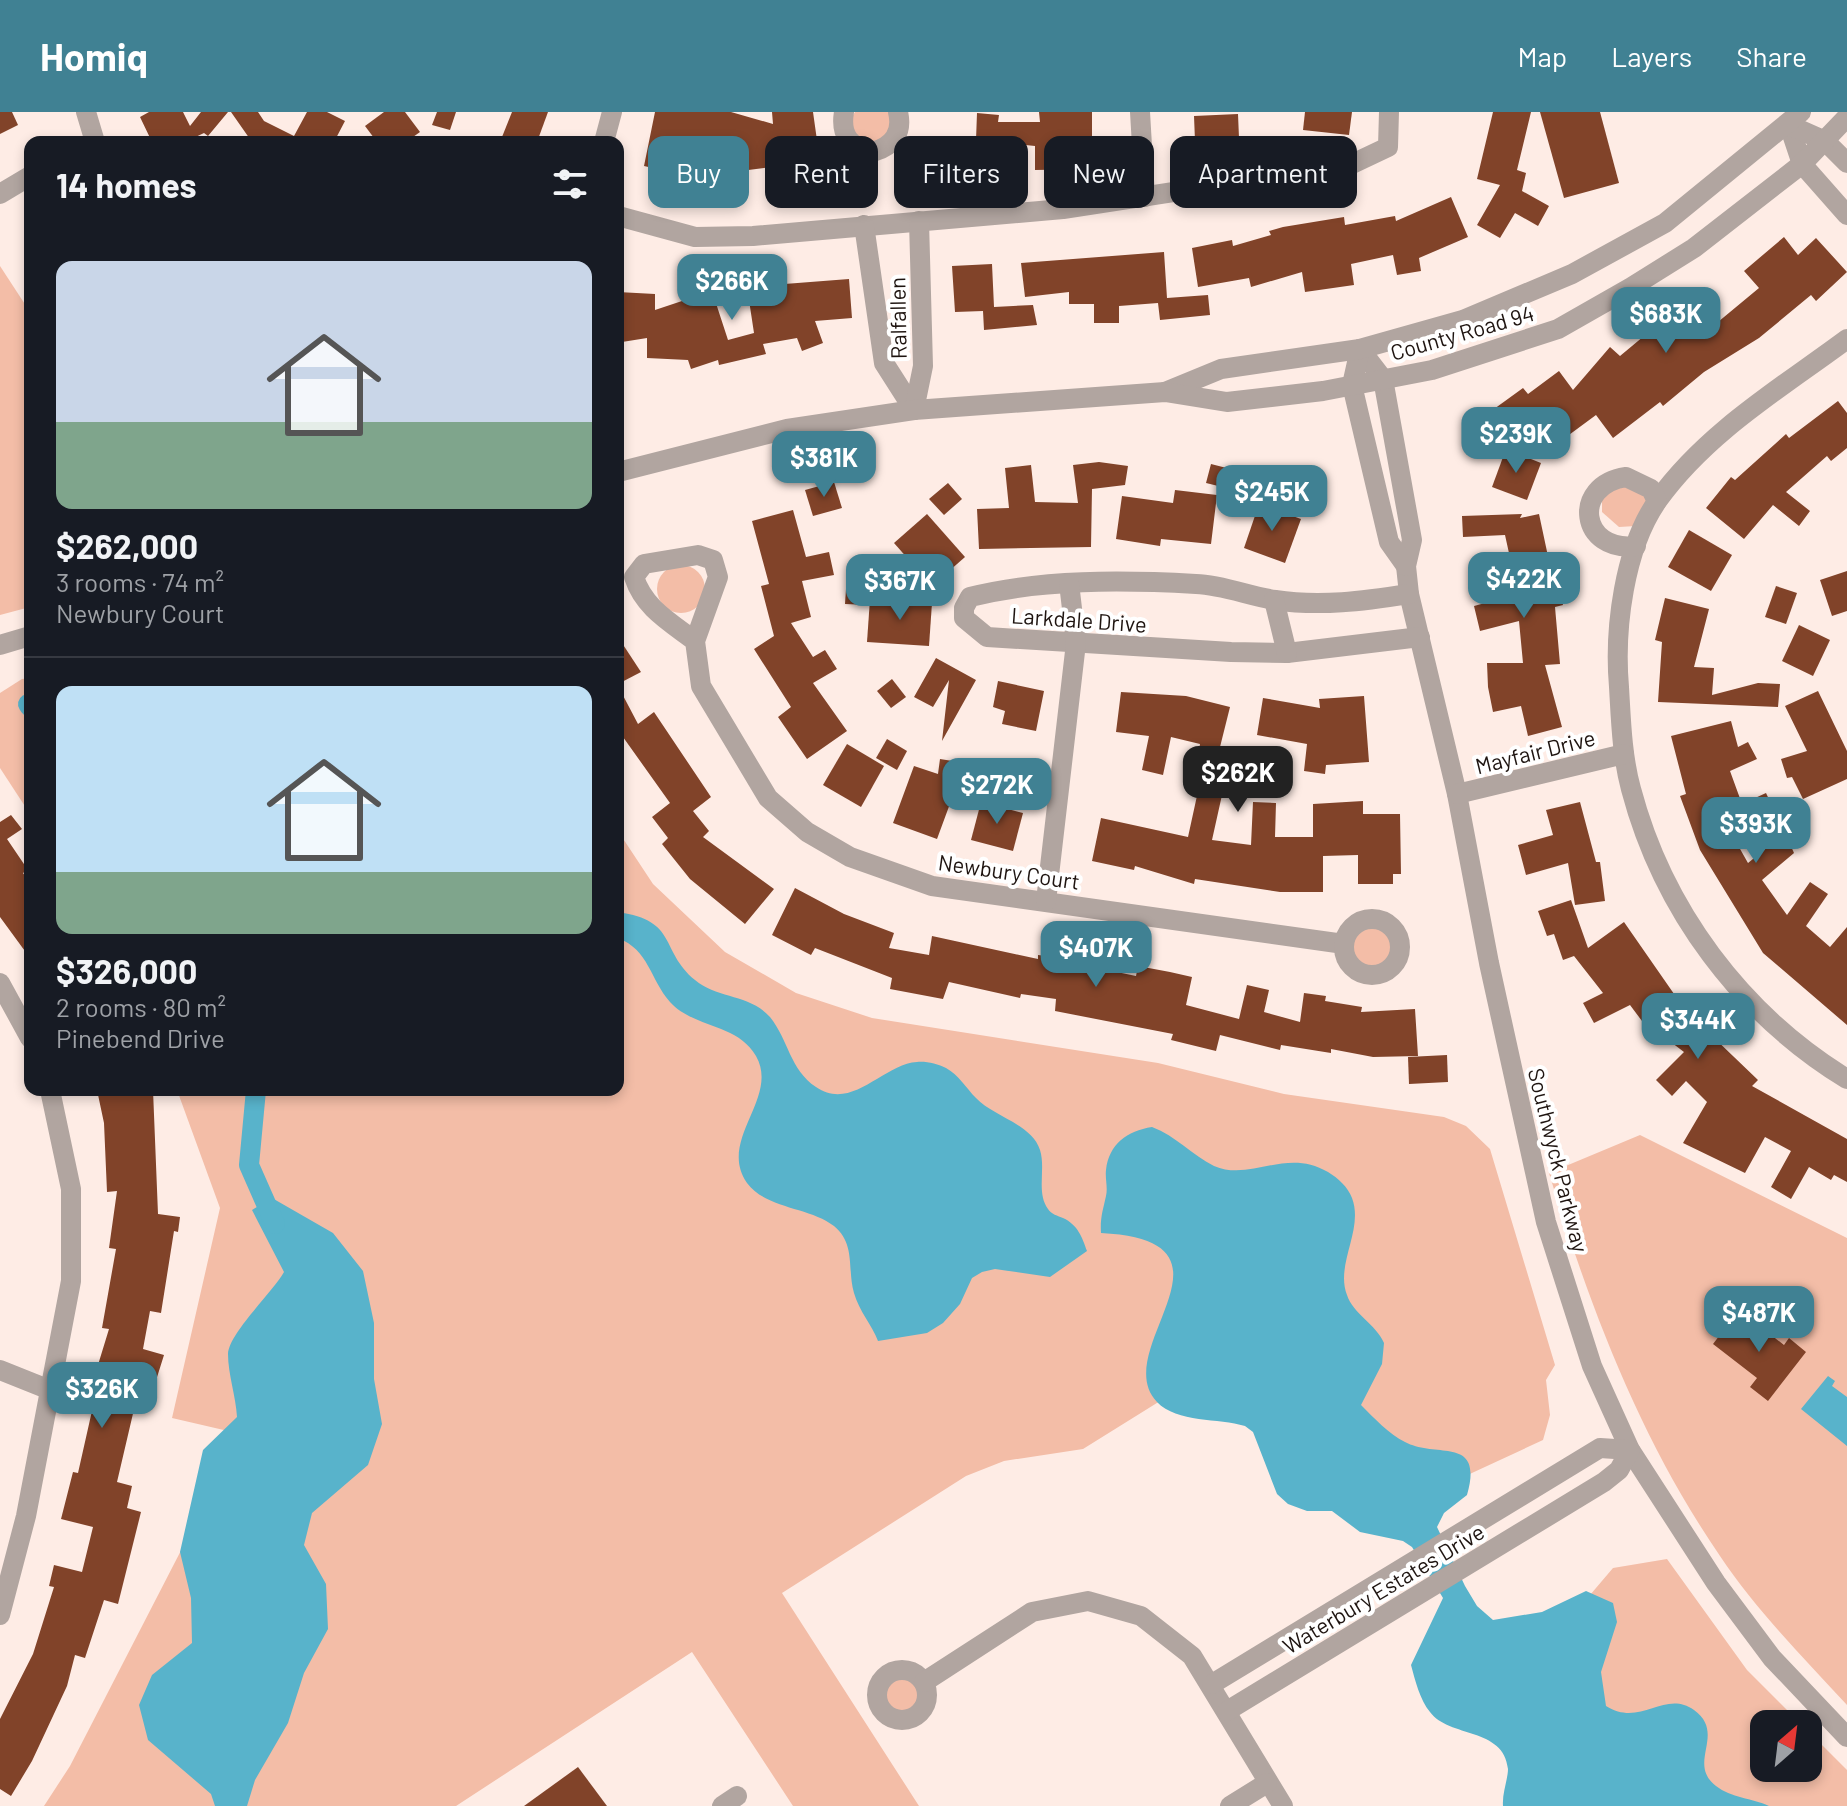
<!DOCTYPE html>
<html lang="en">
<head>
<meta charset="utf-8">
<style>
  :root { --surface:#171b24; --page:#20242c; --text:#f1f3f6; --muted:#9ea1a6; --line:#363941; --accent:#408193 }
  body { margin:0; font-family:Barlow,sans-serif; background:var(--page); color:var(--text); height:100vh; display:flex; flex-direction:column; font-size:30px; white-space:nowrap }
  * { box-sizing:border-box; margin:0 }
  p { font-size:26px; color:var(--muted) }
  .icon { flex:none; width:44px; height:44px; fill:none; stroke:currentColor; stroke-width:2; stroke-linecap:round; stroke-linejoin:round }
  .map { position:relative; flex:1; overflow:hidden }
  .sheet { position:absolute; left:24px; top:24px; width:600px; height:960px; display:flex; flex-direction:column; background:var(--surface); border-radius:16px; box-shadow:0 4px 12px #0003 }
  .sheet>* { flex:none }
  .guide { position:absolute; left:648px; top:24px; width:760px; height:72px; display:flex; gap:16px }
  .needle { width:52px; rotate:28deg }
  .buttons { position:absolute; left:1750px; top:1598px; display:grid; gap:16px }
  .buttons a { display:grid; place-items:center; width:72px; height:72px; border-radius:16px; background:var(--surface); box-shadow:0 4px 12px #0003; font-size:40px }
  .price { position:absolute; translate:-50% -68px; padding:0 18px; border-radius:16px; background:var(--accent); color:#fff; font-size:26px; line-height:52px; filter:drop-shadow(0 2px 4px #0008) }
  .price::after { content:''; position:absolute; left:50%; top:48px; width:24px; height:18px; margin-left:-12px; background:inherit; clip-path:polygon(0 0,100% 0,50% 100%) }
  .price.active { background:#222; color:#fff }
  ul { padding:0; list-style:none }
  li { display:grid; align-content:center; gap:16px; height:424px; padding:0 32px }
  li+li { border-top:2px solid var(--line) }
  li span { display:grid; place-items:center; height:248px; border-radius:16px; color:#555 }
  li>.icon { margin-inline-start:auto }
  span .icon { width:144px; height:144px; fill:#fffc; stroke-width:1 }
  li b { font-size:34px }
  h2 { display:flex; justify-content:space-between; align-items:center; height:96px; padding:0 32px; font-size:34px }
  .tag { padding:0 28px; border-radius:16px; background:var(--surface); box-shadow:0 4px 12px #0003; font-size:28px; line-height:72px }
  .tag.active { background:var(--accent); color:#fff }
  header { display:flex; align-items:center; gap:48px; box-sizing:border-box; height:112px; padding:0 40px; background:var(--accent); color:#fff }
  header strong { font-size:38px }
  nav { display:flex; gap:44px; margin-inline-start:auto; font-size:28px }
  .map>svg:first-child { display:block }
  .green { fill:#f3bda7 }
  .water { fill:#58b3cb }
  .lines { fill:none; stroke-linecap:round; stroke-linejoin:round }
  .canal { stroke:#58b3cb; stroke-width:20 }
  .building { fill:#814329 }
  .minor { stroke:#b1a5a0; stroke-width:20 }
  .labels { text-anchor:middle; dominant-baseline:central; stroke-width:8; stroke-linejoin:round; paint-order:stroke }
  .street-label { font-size:22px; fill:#1e1410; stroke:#fff }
</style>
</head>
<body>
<header>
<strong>Homiq</strong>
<nav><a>Map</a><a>Layers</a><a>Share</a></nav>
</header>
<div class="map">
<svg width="1847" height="1694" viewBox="0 0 1847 1694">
  <rect width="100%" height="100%" fill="#feece5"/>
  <g class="green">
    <path d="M855,0H893L896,26L860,35L850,8Z"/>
    <path d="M0,154L30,200V495L0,503Z"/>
    <path d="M1617,368L1649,385L1636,414L1619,415L1602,400V384Z"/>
    <circle cx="681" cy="477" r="24"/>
    <path d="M30,566V702L0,656V581L22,567Z"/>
    <path d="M618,719L653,772L725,840L796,881L872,906L1158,951L1284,982L1444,1005L1466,1014L1490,1037L1555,1253L1546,1268L1550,1303L1543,1328L1407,1391L1234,1243L1083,1337L1004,1349L966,1364L782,1481L919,1694H793L692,1540L456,1694H44L70,1654L241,1322L172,1306L220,1096L177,978H618Z"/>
    <circle cx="1375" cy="835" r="24"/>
    <path d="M1640,1023L1847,1126V1593C1803,1545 1756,1498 1720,1444C1640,1327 1590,1196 1549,1061Z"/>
    <path d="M1667,1447L1747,1558L1801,1612H1764V1656H1808V1619L1847,1658V1694H1630L1527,1557L1613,1456Z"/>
    <circle cx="902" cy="1581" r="24"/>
  </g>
  <g class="water">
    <path d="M618,800C679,809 659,838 695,868C717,887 750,882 770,905C788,927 790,958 816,975C852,1000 883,952 917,950C926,949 938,952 946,956C959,963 966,976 976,986C994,1005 1032,1012 1040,1038C1046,1057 1036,1081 1048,1097C1051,1102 1058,1104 1063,1106C1078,1113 1082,1125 1087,1139L1050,1165L995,1157L982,1160L972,1166L960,1192L943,1211L927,1221L878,1229C872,1213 859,1199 854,1181C847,1157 856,1132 834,1114C810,1095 766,1097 747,1071C717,1028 780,986 756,944C737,911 693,916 670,890C650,867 649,838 618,826Z"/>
    <path d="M1152,1015C1176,1024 1192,1043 1214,1054C1251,1070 1286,1035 1328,1060C1338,1066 1348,1075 1352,1086C1364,1118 1335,1152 1347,1183C1353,1202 1376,1212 1384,1231L1382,1252L1361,1293C1374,1306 1389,1322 1405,1330C1437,1347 1484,1323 1467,1383L1444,1401L1437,1415L1465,1474L1477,1494L1493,1508L1542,1500L1586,1479L1613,1491L1617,1510L1601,1560L1606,1594C1641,1616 1664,1577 1694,1598C1727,1622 1686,1651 1716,1674C1731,1686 1752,1686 1769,1694H1503C1502,1681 1508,1667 1508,1657C1504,1615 1449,1626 1430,1600C1420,1588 1415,1568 1411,1553L1443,1486L1412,1435L1403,1429L1360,1420L1332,1399H1307L1288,1392L1277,1382L1253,1320L1245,1314C1219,1306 1177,1311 1157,1290C1107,1238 1255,1129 1101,1121C1100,1106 1103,1098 1106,1084C1108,1076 1105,1067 1106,1058C1109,1032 1127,1019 1152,1015Z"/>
    <path d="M272,1086L333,1121L363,1159L374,1211V1267L382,1312L368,1353L312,1401L304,1433L326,1472L328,1517L304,1561L288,1611L255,1668L247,1694H215L211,1682L148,1628L139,1593L152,1563L192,1531L191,1486L180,1440L203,1338L237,1305C236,1285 228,1262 228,1242C229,1221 272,1181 284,1160L252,1098Z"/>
    <path d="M1828,1264L1835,1269L1832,1274L1847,1285V1334L1801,1297Z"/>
  </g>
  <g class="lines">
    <g class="canal">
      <path d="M28,592L30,595"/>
      <path d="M256,978L249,1053L275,1112"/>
    </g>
  </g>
  <g class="building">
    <path d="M0,0H12L18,13L0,22Z"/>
    <path d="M149,0H183L190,14L201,0H228L208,24L204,21L185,30H152L140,5Z"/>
    <path d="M231,0H258L264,9L294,24L307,0H327L345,9L334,30H252Z"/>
    <path d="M384,0H405L420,20L406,30H377L365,14Z"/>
    <path d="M437,0H456L450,18L432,13Z"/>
    <path d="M512,0H548L537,30H500Z"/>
    <path d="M655,0H731L773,12L772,0H813L825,85L783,89L779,54L717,62L715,88L686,85L688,64L644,54Z"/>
    <path d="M1039,0H1092V57L1035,58V34L976,28L977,1L999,3L998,10H1040Z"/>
    <path d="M1305,0H1352L1349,23L1303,18Z"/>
    <path d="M1493,0H1531L1517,58L1526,61L1522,79L1549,94L1538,114L1515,101L1500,126L1477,113L1500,73L1477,67Z"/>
    <path d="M1540,0H1600L1619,71L1564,86Z"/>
    <path d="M1238,2L1239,26L1232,27L1233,42L1203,43V29H1195L1194,4Z"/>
    <path d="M940,26L979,31L974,71L935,66Z"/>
    <path d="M1451,85L1468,125L1419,146L1421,159L1397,163L1393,143L1351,152L1354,173L1305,180L1302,160L1251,175L1249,166L1198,175L1192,136L1232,128L1233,134L1271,123L1269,119L1283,115L1344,105L1345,113L1395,104L1396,109Z"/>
    <path d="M1784,125L1798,143L1816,126L1847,160L1816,189L1811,183L1759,226L1704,260L1663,294L1660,290L1613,326L1596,303L1558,331L1534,300L1510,318L1500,343L1469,331L1479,304L1483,305L1523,276L1528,282L1559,259L1573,278L1610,235L1620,244L1662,209L1674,224L1696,211L1700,216L1716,206L1718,210L1759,176L1744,159Z"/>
    <path d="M1164,140L1167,186L1208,183L1210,203L1160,208L1158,191L1119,194V211H1094V192H1069V180L1025,185L1021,151Z"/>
    <path d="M992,152L994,195L1033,193L1037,213L984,218L983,199L955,200L952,154Z"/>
    <path d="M849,167L852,206L815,209L823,231L802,239L797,226L763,232L766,242L719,253L718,248L691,257L688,248L647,246V226L622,230L618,217V180L655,182V198L712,179L728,228L754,221L747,175Z"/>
    <path d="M1838,289L1847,301V336L1831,349L1827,344L1786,380L1810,399L1799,414L1773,393L1744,427L1706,396L1731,365L1735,368L1786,322L1789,326Z"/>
    <path d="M1506,337L1541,351L1527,388L1492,375Z"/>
    <path d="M1099,350L1128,354L1125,373L1092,377L1091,435L979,437L977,397L1009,396L1005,356L1031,353L1035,390L1078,391L1073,353Z"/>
    <path d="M1211,352L1246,361L1248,357L1274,366L1267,386L1206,371Z"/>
    <path d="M834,370L842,396L813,404L805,378Z"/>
    <path d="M948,371L962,387L944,403L929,387Z"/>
    <path d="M1175,378L1217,383L1211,432L1161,427L1160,434L1116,427L1122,384L1173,391Z"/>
    <path d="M1259,392L1301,407L1285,451L1244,436Z"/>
    <path d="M793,398L806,445L829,440L834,463L802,469L811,505L791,511L813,545L825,538L837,557L813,571L847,619L807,647L778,605L791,595L754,537L774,524L761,474L769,472L752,409Z"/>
    <path d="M927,402L965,445L932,474L894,431Z"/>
    <path d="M1522,402L1520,406L1539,402L1549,449H1552L1563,493L1555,495L1560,552L1545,553L1562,615L1528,624L1521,594L1493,600L1488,575L1487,551H1523L1519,509L1480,519L1474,494L1518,482L1505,423L1463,425L1462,404Z"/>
    <path d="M1689,418L1732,443L1711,479L1668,455Z"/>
    <path d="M1847,459V499L1832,504L1820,468Z"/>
    <path d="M847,462L871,464L869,493L845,492Z"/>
    <path d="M1776,474L1797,481L1786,512L1765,505Z"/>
    <path d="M1665,486L1709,497L1694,555L1714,556L1712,583L1758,571L1780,572L1778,595L1658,590L1662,530L1655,528Z"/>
    <path d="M870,487L932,491L929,534L867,530Z"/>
    <path d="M1799,513L1830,528L1813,564L1782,549Z"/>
    <path d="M618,525L641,560L618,572Z"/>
    <path d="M936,546L976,568L942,629L949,568L933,595L914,585Z"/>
    <path d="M892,567L906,585L891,596L877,579Z"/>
    <path d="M998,569L1044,579L1036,619L1002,612L1005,599L993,595Z"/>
    <path d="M618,574L638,612L654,600L711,685L693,699L709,719L703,725L774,777L745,812L690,767L662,732L668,726L652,705L670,691L618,618Z"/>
    <path d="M1818,579L1847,639V667L1803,687L1792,665L1787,666L1781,647L1807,639L1785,594Z"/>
    <path d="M1121,580L1186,584L1230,595L1220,635L1267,642L1261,681L1224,674L1212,728L1251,733L1253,690L1276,691L1275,725H1313V692L1363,689V702H1400L1401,762H1393V772H1358V743L1323,744V780H1280L1195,767L1194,772L1135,754L1134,758L1092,749L1101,706L1188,725L1200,670L1194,669L1200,632L1171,625L1163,663L1142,658L1149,624L1116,620Z"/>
    <path d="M1364,584L1369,650L1326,653L1325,662L1304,659L1307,632L1257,623L1263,586L1320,596L1319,587Z"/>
    <path d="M1731,609L1738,635L1748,630L1757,647L1730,659L1742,692L1766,681L1775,700L1731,721L1748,751L1785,721L1794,741L1762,768L1787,803L1810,770L1828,782L1806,814L1830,835L1847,815V913L1763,841L1700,738L1680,684L1686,682L1671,624Z"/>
    <path d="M887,627L907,639L897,658L876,646Z"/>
    <path d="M847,632L884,654L861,695L823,673Z"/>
    <path d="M940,647L965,651L937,727L893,711L914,654L938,662Z"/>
    <path d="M981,690L1023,701L1013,739L971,728Z"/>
    <path d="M1580,690L1596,750H1600L1605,789L1575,793L1568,751L1526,763L1518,733L1553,723L1546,698Z"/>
    <path d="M11,703L22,717L7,727L28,758L23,761L30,771V846L0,805V710Z"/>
    <path d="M795,776L844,802L894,821L889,836L929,843L932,824L1038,847V843L1089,849L1088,854L1136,864L1138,854L1170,860L1192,865L1186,893L1239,907L1247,873L1269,878L1264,900L1300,910L1304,881L1326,884L1325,889L1362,895L1361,900L1415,897L1418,944L1373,945L1331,937V941L1281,933L1280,938L1220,923L1216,939L1171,928L1173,922L1055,899L1056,887L1021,882L1020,886L949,870L943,887L890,877L892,866L815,836L811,843L772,823Z"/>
    <path d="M1571,788L1588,836L1624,810L1681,892L1677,896L1709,921L1758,968L1752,974L1847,1027V1070L1834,1063L1831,1068L1809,1055L1791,1087L1771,1075L1791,1039L1765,1025L1745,1061L1683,1031L1707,990L1686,969L1672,984L1656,968L1684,940L1651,915L1648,917L1630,893L1594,911L1583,891L1603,881L1574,844L1563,848L1554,822L1547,824L1538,799Z"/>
    <path d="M1447,943L1448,970L1409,972L1408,945Z"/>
    <path d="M97,978H153L158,1102L180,1105L178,1120L174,1119L161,1201L150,1199L143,1237L164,1243L147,1297L135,1293L117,1370L132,1374L127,1396L141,1400L118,1492L104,1488L85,1546L75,1543L67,1574L32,1649L11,1684L0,1677V1607L33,1542L54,1475L49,1474L54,1453L82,1460L93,1415L61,1407L73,1360L78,1361L96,1281L90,1279L109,1217L102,1216L116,1137L109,1136L117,1079L107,1080L104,1011Z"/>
    <path d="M1739,1198L1784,1233L1789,1226L1806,1240L1768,1289L1750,1275L1757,1266L1713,1232Z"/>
    <path d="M578,1655L607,1694H524Z"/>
  </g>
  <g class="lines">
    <g class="minor">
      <path d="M86,0L95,30"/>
      <path d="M844,0C840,23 850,36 873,40C893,34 903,21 898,0"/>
      <path d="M1140,0L1145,85"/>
      <path d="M1789,13L1802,52L1847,103"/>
      <path d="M1789,13L1825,29L1847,51"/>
      <path d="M604,30L612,0"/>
      <path d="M0,82L30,64"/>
      <path d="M618,104L695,125L753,124L1063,97L1350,53L1388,35L1389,0"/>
      <path d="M864,113L884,251L914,298"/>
      <path d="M1847,227C1781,276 1707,320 1658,388C1624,436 1614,517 1619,575C1621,609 1622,644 1631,677C1663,798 1741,902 1847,967"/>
      <path d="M1360,237L1383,267L1412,428L1406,454L1409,482L1457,682L1489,851L1546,1110L1592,1254L1630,1338L1716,1471L1772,1546L1847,1625"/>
      <path d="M1360,237L1352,273L1389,430L1406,454"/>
      <path d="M1165,280L1221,257L1360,237L1463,208L1572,162L1665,111L1801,0"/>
      <path d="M914,298L923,254L919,109"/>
      <path d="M618,360L787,317L914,298L1165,280L1227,290L1323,279L1432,258L1558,217L1630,176L1694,136L1802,52L1847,5"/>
      <path d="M1636,434C1580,441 1571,373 1626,365L1651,377L1657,389"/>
      <path d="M1409,482C1364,489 1320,495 1275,488C1249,484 1223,473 1196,472C1122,468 1042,467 970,485L964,496V506L987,525L1231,540L1287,541L1420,525"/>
      <path d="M1274,488L1287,541"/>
      <path d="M695,529C670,510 644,496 634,465L644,452L698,443L713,448L718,465L695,529L701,574L768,686L807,720L850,745L932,774L1344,832"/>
      <path d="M0,533L30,524"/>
      <path d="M1457,682L1624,642"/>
      <path d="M1046,789L1076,531L1069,471"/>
      <circle cx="1372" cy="835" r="28"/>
      <path d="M0,871L30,926"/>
      <path d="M0,1258L50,1278"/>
      <path d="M0,1503L26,1404L71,1169V1077L50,978"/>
      <circle cx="902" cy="1583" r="25"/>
      <path d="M924,1570L1032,1500L1088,1489L1141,1504L1192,1544L1283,1694"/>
      <path d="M1212,1572L1600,1336L1630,1338L1619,1358L1604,1370L1227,1599"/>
      <path d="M722,1694L737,1684"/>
      <path d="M1230,1694L1267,1671"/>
    </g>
  </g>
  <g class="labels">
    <g class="street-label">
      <text transform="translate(897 206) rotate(-91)">Ralfallen</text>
      <text transform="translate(1462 220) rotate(-16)">County Road 94</text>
      <text transform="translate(1079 507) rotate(4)">Larkdale Drive</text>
      <text transform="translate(1535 639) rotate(-14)">Mayfair Drive</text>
      <text transform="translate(1009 759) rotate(8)">Newbury Court</text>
      <text transform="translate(1559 1048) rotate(76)">Southwyck Parkway</text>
      <text transform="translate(1383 1476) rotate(-31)">Waterbury Estates Drive</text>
    </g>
  </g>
</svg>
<div class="buttons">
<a><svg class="needle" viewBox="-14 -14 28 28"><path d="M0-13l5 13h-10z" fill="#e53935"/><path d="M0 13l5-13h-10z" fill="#9ea1a6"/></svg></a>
</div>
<b class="price" style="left:732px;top:210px">$266K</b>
<b class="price" style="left:1666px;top:243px">$683K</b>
<b class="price" style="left:1516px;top:363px">$239K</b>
<b class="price" style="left:824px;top:387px">$381K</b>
<b class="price" style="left:1272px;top:421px">$245K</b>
<b class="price" style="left:1524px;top:508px">$422K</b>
<b class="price" style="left:900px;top:510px">$367K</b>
<b class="price active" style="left:1238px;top:702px">$262K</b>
<b class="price" style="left:997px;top:714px">$272K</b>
<b class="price" style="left:1756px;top:753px">$393K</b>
<b class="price" style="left:1096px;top:877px">$407K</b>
<b class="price" style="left:1698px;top:949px">$344K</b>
<b class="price" style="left:1759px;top:1242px">$487K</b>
<b class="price" style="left:102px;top:1318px">$326K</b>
<div class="guide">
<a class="tag active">Buy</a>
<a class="tag">Rent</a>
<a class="tag">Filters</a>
<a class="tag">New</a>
<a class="tag">Apartment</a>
</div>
<section class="sheet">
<h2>14 homes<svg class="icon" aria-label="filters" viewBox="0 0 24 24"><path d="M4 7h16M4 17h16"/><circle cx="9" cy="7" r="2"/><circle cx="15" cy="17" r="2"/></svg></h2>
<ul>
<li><span style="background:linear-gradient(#c9d6e8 65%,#7fa58c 0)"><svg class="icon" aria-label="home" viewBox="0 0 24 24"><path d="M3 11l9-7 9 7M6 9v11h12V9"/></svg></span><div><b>$262,000</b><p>3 rooms · 74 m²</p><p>Newbury Court</p></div></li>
<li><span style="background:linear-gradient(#bfe0f5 75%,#7fa58c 0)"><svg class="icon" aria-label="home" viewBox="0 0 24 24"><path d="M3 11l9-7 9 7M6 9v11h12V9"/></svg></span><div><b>$326,000</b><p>2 rooms · 80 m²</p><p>Pinebend Drive</p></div></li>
</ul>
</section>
</div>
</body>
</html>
